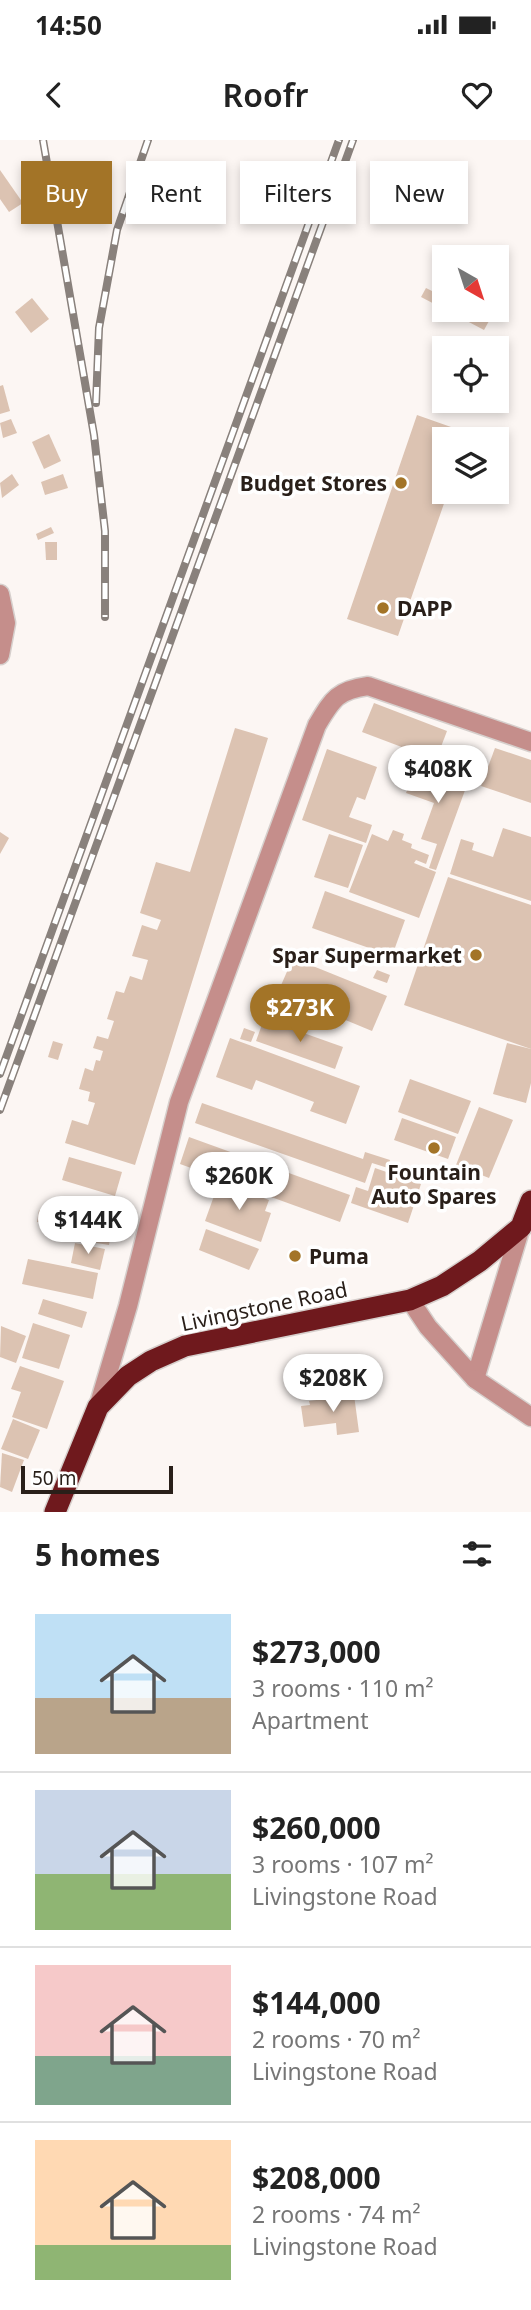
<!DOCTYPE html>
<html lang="en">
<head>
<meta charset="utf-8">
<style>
  :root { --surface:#fff; --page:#f2f2f2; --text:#222; --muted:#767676; --line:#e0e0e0; --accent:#a37427 }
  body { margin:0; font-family:"Noto Sans",sans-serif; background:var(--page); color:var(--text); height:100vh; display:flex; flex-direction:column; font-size:26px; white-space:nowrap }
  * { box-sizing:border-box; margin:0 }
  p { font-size:23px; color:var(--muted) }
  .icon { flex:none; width:38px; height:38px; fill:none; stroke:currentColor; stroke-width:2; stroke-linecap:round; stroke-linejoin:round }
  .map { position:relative; height:1372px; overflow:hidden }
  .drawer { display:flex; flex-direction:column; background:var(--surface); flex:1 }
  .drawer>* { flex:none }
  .banner { position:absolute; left:21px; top:21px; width:490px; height:63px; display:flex; gap:14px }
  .needle { width:46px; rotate:141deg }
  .buttons { position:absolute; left:432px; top:105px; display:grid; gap:14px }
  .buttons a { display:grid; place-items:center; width:77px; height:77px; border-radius:0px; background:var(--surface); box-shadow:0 4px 10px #0003; font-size:35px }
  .scale { position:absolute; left:21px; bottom:18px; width:152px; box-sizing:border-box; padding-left:7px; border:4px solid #291f19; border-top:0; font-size:19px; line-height:24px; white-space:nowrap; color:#291f19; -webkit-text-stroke:5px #fff; paint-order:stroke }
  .price { position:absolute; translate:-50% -60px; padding:0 16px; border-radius:24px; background:#fff; color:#222; font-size:23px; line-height:46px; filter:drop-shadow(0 2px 4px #0008) }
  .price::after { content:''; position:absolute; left:50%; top:42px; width:21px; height:16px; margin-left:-10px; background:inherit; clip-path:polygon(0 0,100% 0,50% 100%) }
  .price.selected { background:var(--accent); color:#fff }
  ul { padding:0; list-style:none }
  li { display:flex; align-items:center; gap:21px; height:175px; padding:0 35px }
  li+li { border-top:2px solid var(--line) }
  li span { display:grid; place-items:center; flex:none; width:196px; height:140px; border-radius:0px; color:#555 }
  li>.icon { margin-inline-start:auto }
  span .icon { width:84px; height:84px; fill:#fffc; stroke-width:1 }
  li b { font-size:30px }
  h2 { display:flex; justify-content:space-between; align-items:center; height:84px; padding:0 35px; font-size:30px }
  .pill { padding:0 24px; border-radius:0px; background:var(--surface); box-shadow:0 4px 10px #0003; font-size:24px; line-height:63px }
  .pill.selected { background:var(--accent); color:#fff }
  .status { display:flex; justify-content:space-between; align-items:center; height:49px; padding:0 35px; background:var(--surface); direction:ltr }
  .status svg { height:19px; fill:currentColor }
  header { display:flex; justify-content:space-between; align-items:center; height:91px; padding:0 35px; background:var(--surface); font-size:32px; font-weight:600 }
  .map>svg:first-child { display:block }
  .building { fill:#dcc3b2 }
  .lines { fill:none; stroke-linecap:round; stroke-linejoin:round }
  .minor-casing { stroke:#d6cfcc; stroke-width:21 }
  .highway-casing { stroke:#d6cfcc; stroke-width:24 }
  .minor { stroke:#c58e8b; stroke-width:18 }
  .highway { stroke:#6f191d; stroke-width:21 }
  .rail-casing { stroke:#89817c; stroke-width:8 }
  .rail { stroke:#fff; stroke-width:5; stroke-dasharray:16; stroke-linecap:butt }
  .poi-dot { fill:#a37427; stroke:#fff; stroke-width:2.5 }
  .labels { text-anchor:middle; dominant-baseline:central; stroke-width:7; stroke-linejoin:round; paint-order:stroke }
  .poi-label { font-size:21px; font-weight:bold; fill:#291f19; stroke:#fff; text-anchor:end }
  .street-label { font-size:21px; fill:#291f19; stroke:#fff }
</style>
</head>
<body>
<div class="status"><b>14:50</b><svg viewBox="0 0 49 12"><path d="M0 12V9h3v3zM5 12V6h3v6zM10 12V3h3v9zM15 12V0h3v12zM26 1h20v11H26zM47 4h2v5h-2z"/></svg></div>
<header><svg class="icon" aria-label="back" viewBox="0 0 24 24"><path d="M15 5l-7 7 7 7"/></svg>Roofr<svg class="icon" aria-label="heart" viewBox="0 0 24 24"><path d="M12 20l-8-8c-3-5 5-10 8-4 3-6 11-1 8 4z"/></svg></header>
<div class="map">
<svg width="531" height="1372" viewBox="0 0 531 1372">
  <rect width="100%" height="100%" fill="#fcf6f3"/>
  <g class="building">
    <path d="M0,30L23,63L9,72L0,59Z"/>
    <path d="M426,148L444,157V169L421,157Z"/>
    <path d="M32,158L49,179L31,193L15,172Z"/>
    <path d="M446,170H467L489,181L484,190Z"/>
    <path d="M3,245L10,271L0,274V246Z"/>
    <path d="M417,275L468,293L466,299H444V352H448L398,496L347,479Z"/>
    <path d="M11,279L17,293L3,298L0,283Z"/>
    <path d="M49,294L61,321L44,329L32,302Z"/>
    <path d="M12,334L19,345L2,358L0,343Z"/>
    <path d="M63,334L68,348L45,355L41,342Z"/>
    <path d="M51,387L54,393L38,400L36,394Z"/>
    <path d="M45,402H57V420H46Z"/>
    <path d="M374,563L447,591L436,620L362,592Z"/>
    <path d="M235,588L268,598L135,1025L65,1003L72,980L88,985L95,963L88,961L90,952L79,949L85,928L93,931L96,920L100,921L103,911L93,908L97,896L108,899L114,881L107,879L116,851L124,853L130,836L142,840L148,820L132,816L142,785L157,790L161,780L140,773L156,722L190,732Z"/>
    <path d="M495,608L531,620V663L481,646Z"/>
    <path d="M327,609L377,627L365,660L357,657L349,677L372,685L366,703L302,680Z"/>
    <path d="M417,624L468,642L436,730L429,728L437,704L421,699L434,663L406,653Z"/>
    <path d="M503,688L531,697V761L450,734L461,699L474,703L472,710L493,717Z"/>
    <path d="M393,690L404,694L402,700L412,704L411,708L429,715L426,724L416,720L414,723L436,732L419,778L349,752L372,694L388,701Z"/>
    <path d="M0,692L9,698L0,714Z"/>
    <path d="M329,694L363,705L348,748L314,737Z"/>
    <path d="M448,737L531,765V909L404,865Z"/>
    <path d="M325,751L405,780L392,816L312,788Z"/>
    <path d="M293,818L387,856L372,891L278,852Z"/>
    <path d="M377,830L390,835L387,843L373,838Z"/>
    <path d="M264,879L343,907L335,929L256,901Z"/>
    <path d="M244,888L255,892L251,902L240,899Z"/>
    <path d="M230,898L360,946L346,984L310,971L314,962L256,940L252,950L216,937Z"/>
    <path d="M53,901L63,904L58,920L48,917Z"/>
    <path d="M507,903L531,909V943L526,963L493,954Z"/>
    <path d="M410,939L471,961L458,994L398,972Z"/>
    <path d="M202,963L363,1019L365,1012L390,1020L388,1028L372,1023L365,1043L195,983Z"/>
    <path d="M479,967L513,980L489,1038L456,1025Z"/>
    <path d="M402,978L456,997L448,1019L394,1000Z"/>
    <path d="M189,997L350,1055L340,1082L180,1024Z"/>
    <path d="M69,1017L122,1032L115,1056L62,1040Z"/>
    <path d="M375,1028L421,1044L408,1083L351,1063L356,1047L368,1051Z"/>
    <path d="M219,1042L269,1060L265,1071L271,1073L261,1102L205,1081Z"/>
    <path d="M39,1070L55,1072L53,1084L37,1082Z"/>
    <path d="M63,1073L113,1082L109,1105L59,1097Z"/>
    <path d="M206,1089L259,1109L249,1130L199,1110Z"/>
    <path d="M75,1103L105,1109L100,1130L71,1123Z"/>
    <path d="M28,1119L98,1133L93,1159L22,1144Z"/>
    <path d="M43,1159L87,1172L82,1188L38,1174Z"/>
    <path d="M33,1183L70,1195L59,1229L22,1218Z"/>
    <path d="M1,1186L26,1196L16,1223L0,1217Z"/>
    <path d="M20,1226L64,1241L47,1289L12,1277L21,1252L11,1249Z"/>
    <path d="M354,1255L359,1292L337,1295L336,1283L304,1287L301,1266L310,1265L309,1261Z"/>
    <path d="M13,1279L40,1290L28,1319L1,1309Z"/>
    <path d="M2,1313L24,1320L12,1352L0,1347Z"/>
  </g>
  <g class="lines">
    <defs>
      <g id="minor">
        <path d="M0,454L6,483L0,515"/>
        <path d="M410,1160L428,1187L475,1239L521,1087"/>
        <path d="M475,1239L531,1277"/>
        <path d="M98,1267L128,1166L179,962L317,585C332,560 337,550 368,546L531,602"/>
      </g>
      <path id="highway" d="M55,1372L98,1267L128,1236L151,1221L185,1206L410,1160L442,1146L480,1121L521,1087L531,1061"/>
    </defs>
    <use href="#minor" class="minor-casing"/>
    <use href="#highway" class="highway-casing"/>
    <use href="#minor" class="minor"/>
    <use href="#highway" class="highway"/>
    <defs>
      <g id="rail">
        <path d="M43,0L94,295L105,391V477"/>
        <path d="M96,263L99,188L117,90L148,0"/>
        <path d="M0,934L339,0"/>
        <path d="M0,970L353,0"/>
      </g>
    </defs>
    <use href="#rail" class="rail-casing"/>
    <use href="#rail" class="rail"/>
  </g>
  <g class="poi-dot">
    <circle cx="401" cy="343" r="7"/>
    <circle cx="383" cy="468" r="7"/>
    <circle cx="476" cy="815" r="7"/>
    <circle cx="434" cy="1008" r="7"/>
    <circle cx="295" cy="1116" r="7"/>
  </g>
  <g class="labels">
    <g class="poi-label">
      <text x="387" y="343">Budget Stores</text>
      <text x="397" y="468" text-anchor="start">DAPP</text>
      <text x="462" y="815">Spar Supermarket</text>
      <text x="434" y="1032" text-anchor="middle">Fountain<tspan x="434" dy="24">Auto Spares</tspan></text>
      <text x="309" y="1116" text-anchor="start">Puma</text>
    </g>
    <g class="street-label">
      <text transform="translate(264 1166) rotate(-12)">Livingstone Road</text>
    </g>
  </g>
</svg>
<div class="buttons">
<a><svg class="needle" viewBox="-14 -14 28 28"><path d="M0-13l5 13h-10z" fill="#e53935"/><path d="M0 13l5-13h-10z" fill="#767676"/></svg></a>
<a><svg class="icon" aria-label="locate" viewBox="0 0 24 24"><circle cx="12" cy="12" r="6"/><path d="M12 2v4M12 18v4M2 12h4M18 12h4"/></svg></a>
<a><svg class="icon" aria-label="layers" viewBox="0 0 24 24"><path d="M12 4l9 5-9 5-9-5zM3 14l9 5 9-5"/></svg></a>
</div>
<div class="scale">50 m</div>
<b class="price" style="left:438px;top:665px">$408K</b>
<b class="price selected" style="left:300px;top:904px">$273K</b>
<b class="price" style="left:239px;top:1072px">$260K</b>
<b class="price" style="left:88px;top:1116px">$144K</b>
<b class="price" style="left:333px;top:1274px">$208K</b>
<div class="banner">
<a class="pill selected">Buy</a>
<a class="pill">Rent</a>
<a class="pill">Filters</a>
<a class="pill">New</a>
</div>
</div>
<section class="drawer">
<h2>5 homes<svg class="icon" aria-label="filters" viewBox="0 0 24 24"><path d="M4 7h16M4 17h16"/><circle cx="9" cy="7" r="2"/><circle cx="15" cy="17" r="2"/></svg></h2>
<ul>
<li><span style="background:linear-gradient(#bfe0f5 60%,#b9a48a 0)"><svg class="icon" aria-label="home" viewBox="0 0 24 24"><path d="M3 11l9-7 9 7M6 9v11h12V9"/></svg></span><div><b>$273,000</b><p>3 rooms · 110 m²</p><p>Apartment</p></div></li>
<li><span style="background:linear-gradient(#c9d6e8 60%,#8fb573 0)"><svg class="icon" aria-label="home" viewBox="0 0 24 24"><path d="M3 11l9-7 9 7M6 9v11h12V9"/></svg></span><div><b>$260,000</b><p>3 rooms · 107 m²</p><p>Livingstone Road</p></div></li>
<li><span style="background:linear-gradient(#f6c9c9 65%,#7fa58c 0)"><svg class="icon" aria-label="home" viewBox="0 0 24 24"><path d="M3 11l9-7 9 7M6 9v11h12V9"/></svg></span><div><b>$144,000</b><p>2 rooms · 70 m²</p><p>Livingstone Road</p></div></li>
<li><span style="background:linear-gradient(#ffd9b3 75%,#8fb573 0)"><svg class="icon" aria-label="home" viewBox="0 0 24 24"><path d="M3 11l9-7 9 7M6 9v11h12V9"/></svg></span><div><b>$208,000</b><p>2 rooms · 74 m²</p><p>Livingstone Road</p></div></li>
</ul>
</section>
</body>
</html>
